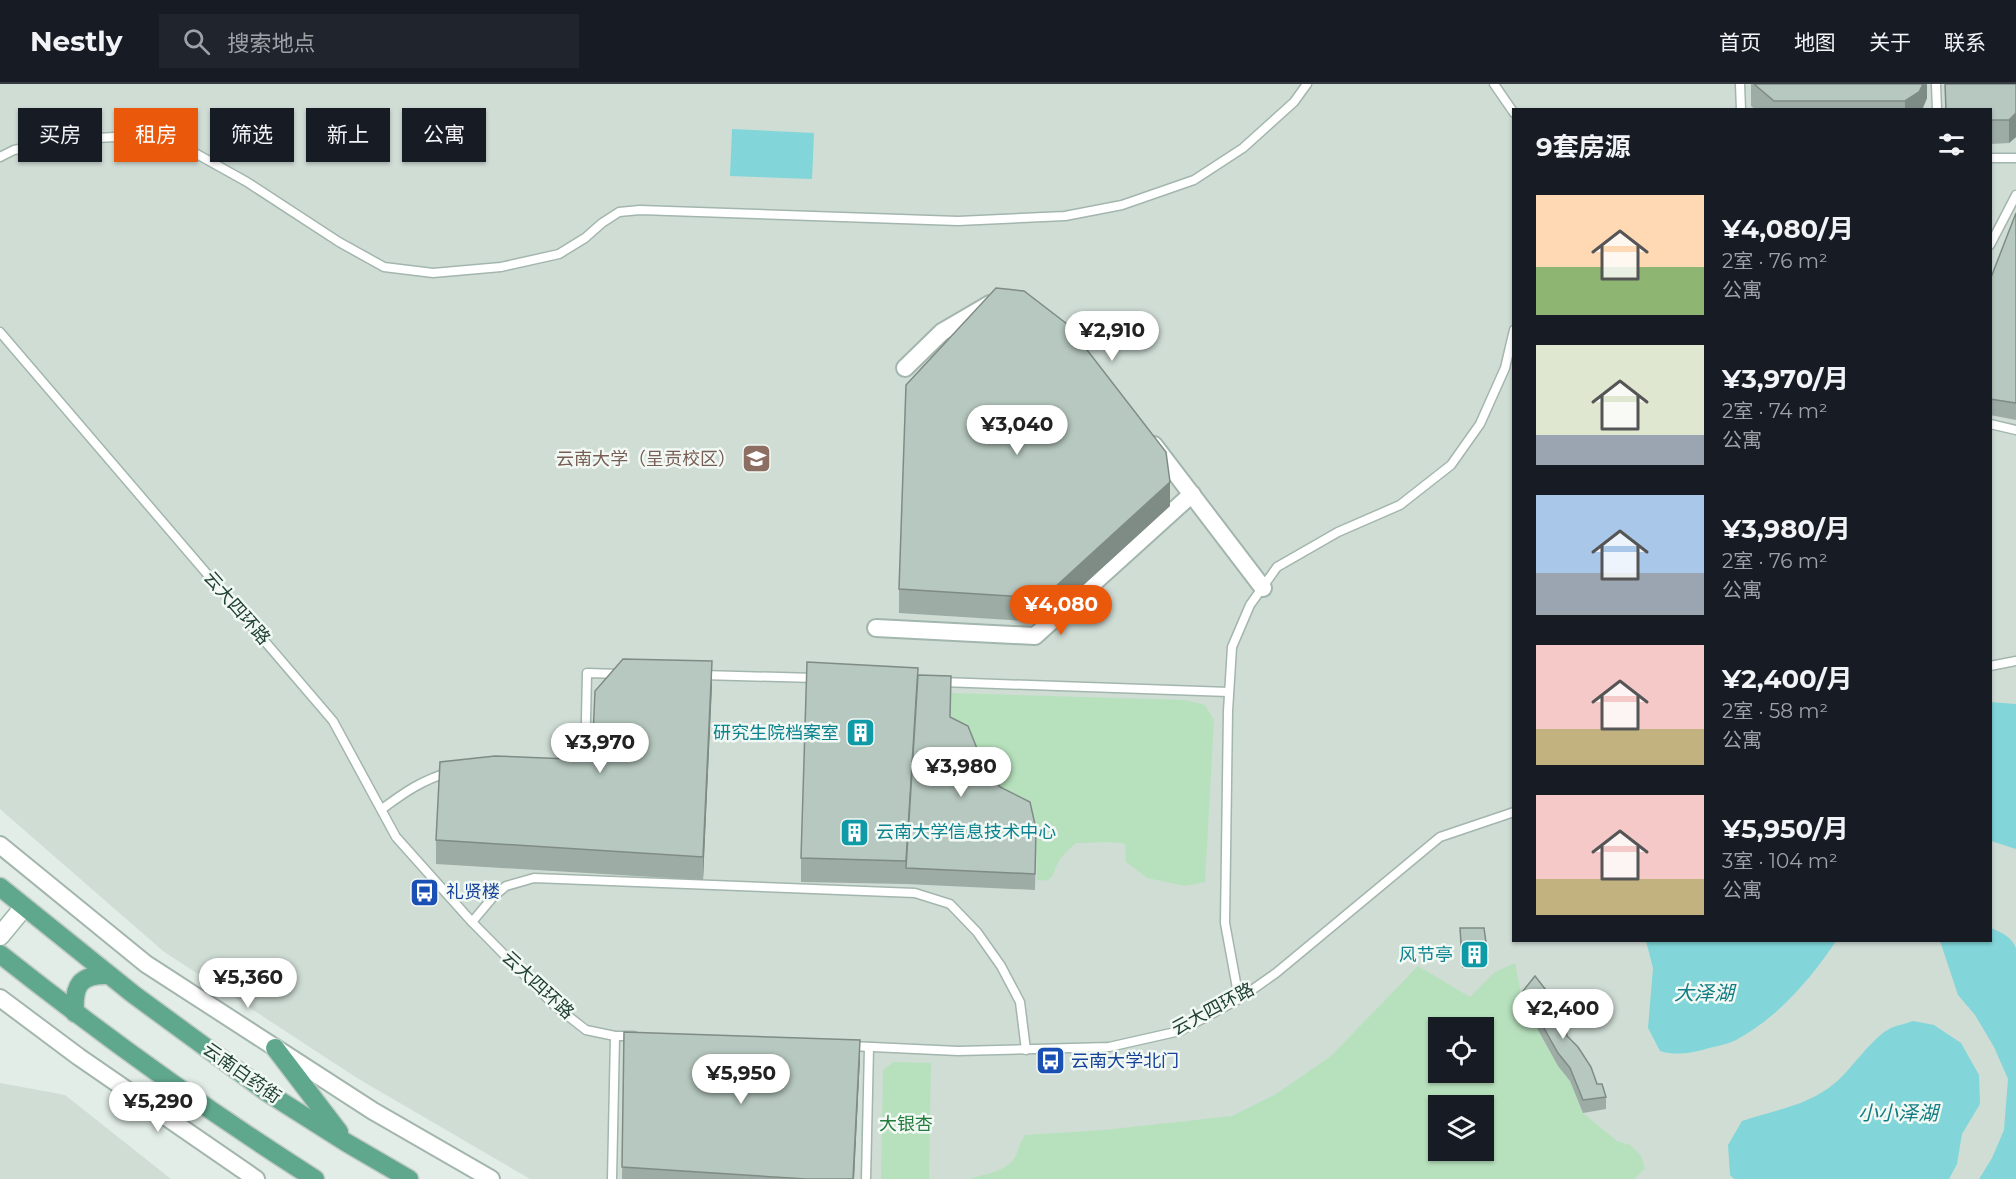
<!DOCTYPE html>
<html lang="zh">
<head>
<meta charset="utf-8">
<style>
  :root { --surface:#171b24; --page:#20242c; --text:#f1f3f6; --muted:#9ea1a6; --line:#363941; --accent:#ea580c }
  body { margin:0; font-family:Montserrat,"Noto Sans SC",sans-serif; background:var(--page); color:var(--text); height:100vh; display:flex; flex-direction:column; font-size:22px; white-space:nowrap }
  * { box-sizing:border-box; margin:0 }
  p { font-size:20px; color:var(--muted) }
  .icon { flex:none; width:33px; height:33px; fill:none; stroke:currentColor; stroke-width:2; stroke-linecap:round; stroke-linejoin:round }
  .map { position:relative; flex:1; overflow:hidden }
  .side { position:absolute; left:1512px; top:24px; width:480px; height:834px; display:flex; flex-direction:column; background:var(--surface); border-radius:0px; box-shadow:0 2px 4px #0004 }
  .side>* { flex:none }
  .guide { position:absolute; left:18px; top:24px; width:570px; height:54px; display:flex; gap:12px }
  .controls { position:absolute; left:1428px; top:933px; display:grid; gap:12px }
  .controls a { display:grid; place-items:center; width:66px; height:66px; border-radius:0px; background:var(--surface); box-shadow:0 2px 4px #0004; font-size:30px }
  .price { position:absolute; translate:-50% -51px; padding:0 14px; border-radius:21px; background:#fff; color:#222; font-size:20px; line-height:39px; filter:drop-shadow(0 2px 3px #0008) }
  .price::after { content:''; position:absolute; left:50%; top:36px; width:18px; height:14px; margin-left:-9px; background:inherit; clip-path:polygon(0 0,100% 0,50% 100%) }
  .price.active { background:var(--accent); color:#fff }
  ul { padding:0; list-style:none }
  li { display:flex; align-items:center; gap:18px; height:150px; padding:0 24px }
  li span { display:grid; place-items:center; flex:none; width:168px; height:120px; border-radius:0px; color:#555 }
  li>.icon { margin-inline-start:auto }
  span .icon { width:72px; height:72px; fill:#fffc; stroke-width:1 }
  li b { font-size:26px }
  h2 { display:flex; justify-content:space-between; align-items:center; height:72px; padding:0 24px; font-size:26px }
  .chip { padding:0 21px; border-radius:0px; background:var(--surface); box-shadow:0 2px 4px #0004; font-size:21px; line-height:54px }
  .chip.active { background:var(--accent); color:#fff }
  header { display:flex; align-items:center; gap:36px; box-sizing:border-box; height:84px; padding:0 30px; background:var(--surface); border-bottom:2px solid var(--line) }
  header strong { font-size:28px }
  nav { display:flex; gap:33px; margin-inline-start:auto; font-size:21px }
  .search { width:420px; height:54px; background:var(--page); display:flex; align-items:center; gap:15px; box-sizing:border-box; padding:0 21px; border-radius:0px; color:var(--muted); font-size:22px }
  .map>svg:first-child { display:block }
  .built { fill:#cfddd5; fill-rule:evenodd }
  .green { fill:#b7e1bd; fill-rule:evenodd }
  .water { fill:#82d6d9 }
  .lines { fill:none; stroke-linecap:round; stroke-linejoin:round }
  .service-casing { stroke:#a3b6ad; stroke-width:11 }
  .minor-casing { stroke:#a3b6ad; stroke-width:20 }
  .secondary-casing { stroke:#9ebaad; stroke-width:21 }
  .primary-casing { stroke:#c0cac6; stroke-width:21 }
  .service { stroke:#fff; stroke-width:8 }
  .minor { stroke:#fff; stroke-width:16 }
  .secondary { stroke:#fff; stroke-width:18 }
  .primary { stroke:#60a88d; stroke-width:18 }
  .wall { fill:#9daca4 }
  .shaded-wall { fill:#7f8c86 }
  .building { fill:#b6c8bf; stroke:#7f8c86; stroke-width:1.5 }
  .labels { text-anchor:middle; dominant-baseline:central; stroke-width:5; stroke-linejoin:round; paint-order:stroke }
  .education-label { font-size:18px; fill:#785e54; stroke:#f2f9f5; text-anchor:end }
  .street-label { font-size:18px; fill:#1f4033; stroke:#f2f9f5 }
  .culture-label { font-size:18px; fill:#0d838f; stroke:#f2f9f5; text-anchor:end }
  .transit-label { font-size:18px; fill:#164399; stroke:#f2f9f5; text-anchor:start }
  .park-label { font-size:18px; fill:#247c3c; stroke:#f2f9f5 }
  .water-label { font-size:20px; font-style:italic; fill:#127e83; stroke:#f2f9f5 }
</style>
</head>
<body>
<header>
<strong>Nestly</strong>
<div class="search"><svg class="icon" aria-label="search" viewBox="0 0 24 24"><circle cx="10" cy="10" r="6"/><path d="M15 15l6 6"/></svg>搜索地点</div>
<nav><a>首页</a><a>地图</a><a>关于</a><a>联系</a></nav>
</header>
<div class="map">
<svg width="2016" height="1095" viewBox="0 0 2016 1095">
  <rect width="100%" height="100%" fill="#e1ede6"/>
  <g class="built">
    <path d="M0,0H2016V1095H530L357,994L163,867L0,725ZM1514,26H1990V856H1514ZM1438,944H1484V988H1438ZM1438,1022H1484V1066H1438Z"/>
    <path d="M0,999L65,1011L171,1095H0Z"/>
  </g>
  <g class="green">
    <path d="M951,609L1185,616L1205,621L1214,636L1205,798L1185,802L1147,794L1126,778L1125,760C1109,756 1093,759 1076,759C1071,764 1063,770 1059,777C1052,789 1055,799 1037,796L1036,761L1023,730L950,650Z"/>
    <path d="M1515,879L1523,920L1558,982L1570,997L1583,1029L1617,1057L1630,1061L1641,1072L1645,1084L1634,1095H969C985,1090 1006,1088 1015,1073C1019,1065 1020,1058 1025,1051L1104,1046L1232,1032L1276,1010L1331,972L1418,882L1470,913L1495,888ZM1438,944H1484V988H1438ZM1438,1022H1484V1066H1438Z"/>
    <path d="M894,978L931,979L929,1095H881L883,986Z"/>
  </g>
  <g class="water">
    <path d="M732,45L814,49L812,95L730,92Z"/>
    <path d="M1990,618L2016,620V765L1991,757Z"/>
    <path d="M1991,844C2002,849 2011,852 2016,864V1095H1979L1992,1074L2004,1046L2008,995L1994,963L1975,931L1958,911L1940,857L1990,856Z"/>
    <path d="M1646,857V856L1836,857C1811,895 1776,935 1736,956C1728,960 1718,962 1709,964C1693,969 1676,972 1660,967L1648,944L1653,884Z"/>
    <path d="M1913,937L1934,941L1961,959L1979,991L1980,1020L1962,1050L1957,1080L1949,1095H1734L1730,1091L1728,1061L1742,1037C1774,1026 1808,1022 1835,999C1852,985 1872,953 1891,944C1898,941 1905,940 1913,937Z"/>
  </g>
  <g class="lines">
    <defs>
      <g id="service">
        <path d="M1494,0L1514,29"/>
        <path d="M1740,0L1741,26"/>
        <path d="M1936,0L1937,26"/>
        <path d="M0,73L14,66L64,56L114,53L156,58L195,69L247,98L339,158L384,183L433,189L501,183L559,170L585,154L602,139L619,128L640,126L958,137L1065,132L1122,121L1194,96L1243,64L1294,18L1307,0"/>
        <path d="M1990,74H2016"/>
        <path d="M1990,161L2016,111"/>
        <path d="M0,248L333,637L396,753L472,838L554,921L586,946L615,952H634"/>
        <path d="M1990,340L2016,346"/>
        <path d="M1990,582L2016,577"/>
        <path d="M702,591L815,594"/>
        <path d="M942,598L1229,608"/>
        <path d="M582,681H585L587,589L620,590"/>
        <path d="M382,725C405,708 422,696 450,688"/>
        <path d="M472,838L493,813L506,802L534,794L915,809L950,820L977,848L1001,882L1020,918L1026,966"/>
        <path d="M1239,915L1225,839L1228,627L1232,563L1250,521L1277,483L1338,448L1400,421L1451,381L1480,340L1505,284L1514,246"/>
        <path d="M851,962L958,967L1109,963L1180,947L1239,915L1276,889L1440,753L1514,728"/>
        <path d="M612,1095L615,952"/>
        <path d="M866,1095L869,963"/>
      </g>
      <g id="minor">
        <path d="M905,284L942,248L990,220"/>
        <path d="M1154,361L1263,504"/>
        <path d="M876,544L1035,552L1192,410"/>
        <path d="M0,761L146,880L373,1027L491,1095"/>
        <path d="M0,914L79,973L256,1095"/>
      </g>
      <path id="secondary" d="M0,852L24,823"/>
      <g id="primary">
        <path d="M0,803L133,910L268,1009L347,1059L409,1095"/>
        <path d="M0,870C101,950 206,1026 315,1095"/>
        <path d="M75,929C73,901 80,890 109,891"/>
        <path d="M275,964L339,1048"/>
      </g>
    </defs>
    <use href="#service" class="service-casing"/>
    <use href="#minor" class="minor-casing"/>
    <use href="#secondary" class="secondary-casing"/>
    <use href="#primary" class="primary-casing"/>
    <use href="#service" class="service"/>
    <use href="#minor" class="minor"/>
    <use href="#secondary" class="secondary"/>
    <use href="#primary" class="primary"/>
  </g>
  <g class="wall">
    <path d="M1751,0H1927V14L1922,26H1756L1751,22Z"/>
    <path d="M1945,0H2016V53L2009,59L1990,60V26H1945Z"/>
    <path d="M2016,129V336L1990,331V196Z"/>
    <path d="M1170,422L1043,538L899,529V505Z"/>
    <path d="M918,591L950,633L984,682L1036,761L1035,806L906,800L801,798V774Z"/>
    <path d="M712,601L703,796L436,780V756L592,676Z"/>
    <path d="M1460,844L1488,873V881L1462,884Z"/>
    <path d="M1523,907L1567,952L1606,1013V1025L1583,1029L1570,997L1558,982L1523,919Z"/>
    <path d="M624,948L860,973L854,1095H622Z"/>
  </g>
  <g class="shaded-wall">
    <path d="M1923,0H1927V14L1922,26H1905V17Z"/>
    <path d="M2016,29V53L2009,59V36Z"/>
    <path d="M1170,398V422L1043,538V514Z"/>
    <path d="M712,577V601L703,796V773Z"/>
    <path d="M860,956V973L854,1095H853Z"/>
  </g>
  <g class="building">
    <path d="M1754,0H1923L1919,8L1905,17H1774Z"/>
    <path d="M1945,0H2016V29L2009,36H1990V26H1946Z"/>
    <path d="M2016,129V319L1990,315V196Z"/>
    <path d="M996,204L1024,207L1067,240L1166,368L1170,398L1043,514L899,505L906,301Z"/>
    <path d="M623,575L712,577L703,773L436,756L440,678L495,672L592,676L595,607Z"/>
    <path d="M807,578L918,584L906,777L801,774Z"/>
    <path d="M918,591L951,592L950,633L968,642L984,682L1000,703L1030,718L1036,745L1035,790L906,784Z"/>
    <path d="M1460,844H1484L1488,873L1462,875Z"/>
    <path d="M1535,892L1556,919L1564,934L1567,952L1578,963L1591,983L1597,1000H1602L1606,1013L1583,1016L1570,984L1558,969L1523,907Z"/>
    <path d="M624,948L860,956L853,1095H806L622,1083Z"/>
  </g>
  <defs>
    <symbol id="university-square" viewBox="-11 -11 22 22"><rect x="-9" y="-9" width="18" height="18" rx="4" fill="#8d6e63" stroke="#f2f9f5"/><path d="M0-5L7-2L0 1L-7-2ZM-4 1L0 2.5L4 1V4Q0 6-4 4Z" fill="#fff"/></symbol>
    <symbol id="building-square" viewBox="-11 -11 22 22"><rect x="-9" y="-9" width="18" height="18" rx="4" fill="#0f9aa8" stroke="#f2f9f5"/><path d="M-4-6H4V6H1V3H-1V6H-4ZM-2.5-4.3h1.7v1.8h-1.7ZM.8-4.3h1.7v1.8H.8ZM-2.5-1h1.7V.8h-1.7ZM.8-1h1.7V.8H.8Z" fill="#fff"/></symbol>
    <symbol id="bus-square" viewBox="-11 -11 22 22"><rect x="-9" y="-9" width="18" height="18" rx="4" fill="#1a4fb4" stroke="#f2f9f5"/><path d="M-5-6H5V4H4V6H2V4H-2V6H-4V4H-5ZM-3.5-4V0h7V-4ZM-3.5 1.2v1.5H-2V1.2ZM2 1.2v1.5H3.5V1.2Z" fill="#fff"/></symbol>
  </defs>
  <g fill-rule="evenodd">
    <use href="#university-square" x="740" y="358" width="33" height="33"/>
    <use href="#building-square" x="844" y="632" width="33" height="33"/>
    <use href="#building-square" x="838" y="732" width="33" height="33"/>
    <use href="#bus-square" x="408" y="792" width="33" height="33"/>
    <use href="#building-square" x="1458" y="854" width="33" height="33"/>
    <use href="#bus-square" x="1034" y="960" width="33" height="33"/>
  </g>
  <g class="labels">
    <g class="education-label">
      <text x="736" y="375">云南大学（呈贡校区）</text>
    </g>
    <g class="street-label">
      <text transform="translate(237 524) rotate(49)">云大四环路</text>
      <text transform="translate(538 901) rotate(43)">云大四环路</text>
      <text transform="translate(1213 925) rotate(-28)">云大四环路</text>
      <text transform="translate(242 989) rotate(35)">云南白药街</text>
    </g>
    <g class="culture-label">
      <text x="839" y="649">研究生院档案室</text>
      <text x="876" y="748" text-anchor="start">云南大学信息技术中心</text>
      <text x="1453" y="871">风节亭</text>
    </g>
    <g class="transit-label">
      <text x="446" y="808">礼贤楼</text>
      <text x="1071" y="977">云南大学北门</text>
    </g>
    <g class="park-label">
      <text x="906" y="1040">大银杏</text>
    </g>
    <g class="water-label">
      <text x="1704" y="909">大泽湖</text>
      <text x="1898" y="1029">小小泽湖</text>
    </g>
  </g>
</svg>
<div class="controls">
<a><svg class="icon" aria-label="locate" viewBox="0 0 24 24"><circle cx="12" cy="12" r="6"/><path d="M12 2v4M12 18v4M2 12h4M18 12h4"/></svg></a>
<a><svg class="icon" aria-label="layers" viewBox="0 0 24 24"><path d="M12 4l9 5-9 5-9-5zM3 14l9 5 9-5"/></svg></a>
</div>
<b class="price" style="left:1112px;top:278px">¥2,910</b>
<b class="price" style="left:1017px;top:372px">¥3,040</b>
<b class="price active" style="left:1061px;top:552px">¥4,080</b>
<b class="price" style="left:600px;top:690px">¥3,970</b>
<b class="price" style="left:961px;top:714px">¥3,980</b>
<b class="price" style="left:248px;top:925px">¥5,360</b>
<b class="price" style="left:1563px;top:956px">¥2,400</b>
<b class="price" style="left:741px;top:1021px">¥5,950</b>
<b class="price" style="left:158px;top:1049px">¥5,290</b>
<div class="guide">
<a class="chip">买房</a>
<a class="chip active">租房</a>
<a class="chip">筛选</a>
<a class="chip">新上</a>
<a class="chip">公寓</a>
</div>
<section class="side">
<h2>9套房源<svg class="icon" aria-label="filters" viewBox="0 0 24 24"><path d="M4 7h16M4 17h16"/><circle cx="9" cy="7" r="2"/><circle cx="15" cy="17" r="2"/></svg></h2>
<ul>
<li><span style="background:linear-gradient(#ffd9b3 60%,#8fb573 0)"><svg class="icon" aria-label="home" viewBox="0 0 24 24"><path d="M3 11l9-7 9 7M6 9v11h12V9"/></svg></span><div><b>¥4,080/月</b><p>2室 · 76 m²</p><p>公寓</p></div></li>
<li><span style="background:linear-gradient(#dfe7d0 75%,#9aa5b1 0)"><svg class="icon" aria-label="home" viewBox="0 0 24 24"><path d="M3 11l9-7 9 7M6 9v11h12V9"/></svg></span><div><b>¥3,970/月</b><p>2室 · 74 m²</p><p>公寓</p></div></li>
<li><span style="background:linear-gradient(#a9c7e8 65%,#9aa5b1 0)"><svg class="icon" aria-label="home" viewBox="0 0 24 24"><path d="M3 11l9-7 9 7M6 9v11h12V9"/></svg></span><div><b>¥3,980/月</b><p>2室 · 76 m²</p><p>公寓</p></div></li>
<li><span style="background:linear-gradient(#f6c9c9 70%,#c2b280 0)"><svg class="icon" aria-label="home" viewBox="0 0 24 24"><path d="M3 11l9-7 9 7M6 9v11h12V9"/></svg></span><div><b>¥2,400/月</b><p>2室 · 58 m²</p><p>公寓</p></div></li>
<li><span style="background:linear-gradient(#f6c9c9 70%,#c2b280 0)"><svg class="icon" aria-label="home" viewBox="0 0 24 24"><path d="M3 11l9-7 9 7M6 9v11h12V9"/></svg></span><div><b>¥5,950/月</b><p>3室 · 104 m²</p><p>公寓</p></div></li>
</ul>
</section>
</div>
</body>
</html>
